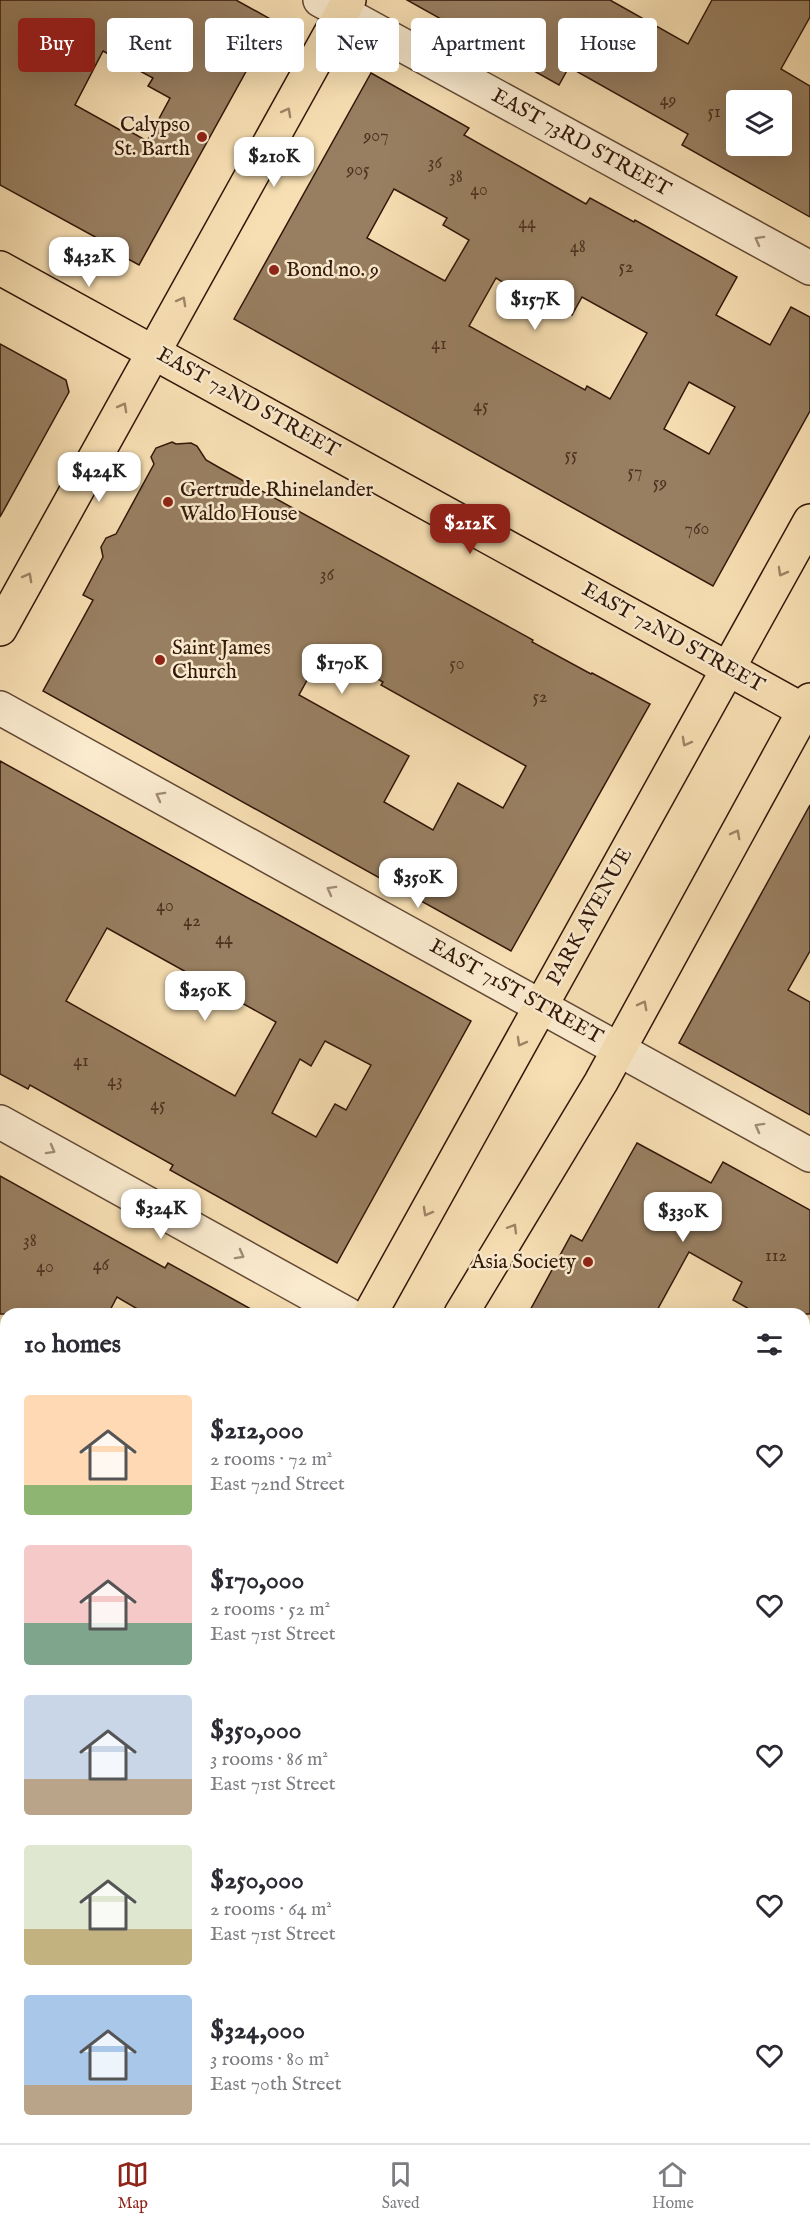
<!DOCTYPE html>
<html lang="en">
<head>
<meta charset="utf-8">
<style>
  :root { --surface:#fff; --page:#f7f7f7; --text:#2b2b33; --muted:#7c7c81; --line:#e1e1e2; --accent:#8f2418 }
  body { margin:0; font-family:"IM FELL English",serif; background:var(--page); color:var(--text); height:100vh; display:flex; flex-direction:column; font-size:22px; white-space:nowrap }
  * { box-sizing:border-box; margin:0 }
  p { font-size:20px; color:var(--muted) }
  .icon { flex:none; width:33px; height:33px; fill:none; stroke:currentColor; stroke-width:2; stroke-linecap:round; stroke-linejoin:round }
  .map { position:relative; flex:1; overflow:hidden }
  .side { position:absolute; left:0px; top:1308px; width:810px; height:836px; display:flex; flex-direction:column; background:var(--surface); border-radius:18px 18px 0 0; box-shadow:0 6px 24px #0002 }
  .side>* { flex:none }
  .hud { position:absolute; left:18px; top:18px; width:774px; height:54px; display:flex; gap:12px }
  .fabs { position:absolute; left:726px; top:90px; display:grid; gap:12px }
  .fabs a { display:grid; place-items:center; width:66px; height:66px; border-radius:6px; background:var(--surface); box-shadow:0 6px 24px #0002; font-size:30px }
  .price { position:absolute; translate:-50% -51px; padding:0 14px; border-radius:12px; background:#fff; color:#222; font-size:20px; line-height:39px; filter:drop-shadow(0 2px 3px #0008) }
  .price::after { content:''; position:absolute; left:50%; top:36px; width:18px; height:14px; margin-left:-9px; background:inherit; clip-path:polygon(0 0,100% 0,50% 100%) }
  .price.active { background:var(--accent); color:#fff }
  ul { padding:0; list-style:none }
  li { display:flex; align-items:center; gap:18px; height:150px; padding:0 24px }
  li span { display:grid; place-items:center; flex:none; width:168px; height:120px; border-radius:6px; color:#555 }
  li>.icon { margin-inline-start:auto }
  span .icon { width:72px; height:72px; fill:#fffc; stroke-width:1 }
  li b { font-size:26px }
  h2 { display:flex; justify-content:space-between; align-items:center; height:72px; padding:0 24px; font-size:26px }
  .chip { padding:0 21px; border-radius:6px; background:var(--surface); box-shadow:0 6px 24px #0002; font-size:21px; line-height:54px }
  .chip.active { background:var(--accent); color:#fff }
  .menu { display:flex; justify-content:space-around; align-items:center; height:84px; border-top:2px solid var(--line); background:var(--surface); font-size:16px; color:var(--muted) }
  .menu a { display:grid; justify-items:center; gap:3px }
  .menu .active { color:var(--accent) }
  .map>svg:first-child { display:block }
  .building { fill:#987f61; stroke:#321709; stroke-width:1.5; fill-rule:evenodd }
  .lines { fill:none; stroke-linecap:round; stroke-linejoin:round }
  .minor-casing { stroke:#634934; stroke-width:36 }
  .major-casing { stroke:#321709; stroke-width:36 }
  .minor { stroke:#faeace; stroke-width:33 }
  .major { stroke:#f7dfb3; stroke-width:33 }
  .oneway { stroke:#9e8566 }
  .oneway2 { stroke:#a08b75 }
  .poi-dot { fill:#8f2418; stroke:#faeace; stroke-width:2 }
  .labels { text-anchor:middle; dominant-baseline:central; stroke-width:5; stroke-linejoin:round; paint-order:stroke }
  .number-label { font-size:18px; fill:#4c311f }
  .poi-label { font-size:21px; fill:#321709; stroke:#faeace; text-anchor:start }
  .street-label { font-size:21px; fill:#321709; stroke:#faeace }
</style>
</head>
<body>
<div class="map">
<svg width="810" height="2143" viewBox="0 0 810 2143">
  <rect width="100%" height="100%" fill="#f7dfb3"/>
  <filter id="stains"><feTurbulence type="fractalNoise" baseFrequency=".00333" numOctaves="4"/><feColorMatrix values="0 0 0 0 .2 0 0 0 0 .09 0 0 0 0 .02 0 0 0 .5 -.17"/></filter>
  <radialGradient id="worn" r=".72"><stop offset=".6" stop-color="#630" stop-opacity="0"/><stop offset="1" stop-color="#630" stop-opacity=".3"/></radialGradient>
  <g class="building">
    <path d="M0,0H236L274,21L139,265L97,242L99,239L0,185ZM103,51L153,78L148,86L170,98L147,141L122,127L120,130L75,105Z"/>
    <path d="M407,0H610L688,44L712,0H810V17L781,69L810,86V217L682,145L688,134L569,67L559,85ZM736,100H782V146H736Z"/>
    <path d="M371,73L469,128L464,135L563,191L586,204L590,198L634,222L635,220L737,277L716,315L770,345L791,307L810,317V411L713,586L234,319ZM394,189L447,218L443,225L469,240L445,281L367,238ZM496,278L509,286L511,282L572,315L582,297L647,333L610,399L587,386L585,390L469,326ZM689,382L735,407L709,454L664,429Z"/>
    <path d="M0,344L66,380L69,392L0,517Z"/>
    <path d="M172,442L176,444L191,443L197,446L206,460L220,468L533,640L532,642L591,674L592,673L650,704L511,951L43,691L93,600L83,595L103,557L101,547L106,538L116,534L154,464L151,457L156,448ZM324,649L383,682L381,685L526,766L503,808L458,783L433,830L384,802L409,756L299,695Z"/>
    <path d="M0,761L471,1021L337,1263L170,1170L173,1165L30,1085L28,1089L0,1074ZM107,928L276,1022L235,1096L66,1001ZM325,1041L371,1065L346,1110L335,1104L316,1137L272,1113L300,1059L311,1066Z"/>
    <path d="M810,805V951L788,990L810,1002V1115L679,1043Z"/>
    <path d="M637,1143L711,1183L723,1162L810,1210V1314H758L733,1300L742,1282L689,1252L655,1314H528L571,1235L582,1241Z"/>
    <path d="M0,1176L165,1268L168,1263L260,1314H146L117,1297L108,1314H0Z"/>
  </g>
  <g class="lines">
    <defs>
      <g id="minor">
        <path d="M320,0L810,268"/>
        <path d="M0,708L810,1155"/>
        <path d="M0,1122L347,1314"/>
        <path d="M0,1529L6,1533"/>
        <path d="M804,1568L810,1572"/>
        <path d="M0,1937L6,1940"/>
        <path d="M804,1975L810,1979"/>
        <path d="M362,2138L372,2143"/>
      </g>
      <g id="major">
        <path d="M0,268L810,714"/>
        <path d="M0,629L349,0"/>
        <path d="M370,1314L810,521"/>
        <path d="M461,1314L601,1082L810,700"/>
        <path d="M0,1982L6,1971"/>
        <path d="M804,2064L810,2053"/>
        <path d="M0,2141L6,2131"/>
        <path d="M760,2143L763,2138"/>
      </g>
    </defs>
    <use href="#minor" class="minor-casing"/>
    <use href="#major" class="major-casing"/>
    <use href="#minor" class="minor"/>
    <use href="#major" class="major"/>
  </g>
  <defs><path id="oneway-chevron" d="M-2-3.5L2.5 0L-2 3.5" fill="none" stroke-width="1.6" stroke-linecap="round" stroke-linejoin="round" transform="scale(1.5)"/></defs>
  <g class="oneway">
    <use href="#oneway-chevron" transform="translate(287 112) rotate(-61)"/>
    <use href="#oneway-chevron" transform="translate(182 301) rotate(-61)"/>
    <use href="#oneway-chevron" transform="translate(123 407) rotate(-61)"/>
    <use href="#oneway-chevron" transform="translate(782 572) rotate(119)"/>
    <use href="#oneway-chevron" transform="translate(28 577) rotate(-61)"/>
    <use href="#oneway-chevron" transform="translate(686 742) rotate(119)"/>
    <use href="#oneway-chevron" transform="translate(736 834) rotate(-62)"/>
    <use href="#oneway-chevron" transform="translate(643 1005) rotate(-62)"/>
    <use href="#oneway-chevron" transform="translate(521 1042) rotate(119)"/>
    <use href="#oneway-chevron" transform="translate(427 1212) rotate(119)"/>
    <use href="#oneway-chevron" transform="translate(513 1228) rotate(-59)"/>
  </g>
  <g class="oneway2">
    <use href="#oneway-chevron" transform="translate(759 240) rotate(-151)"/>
    <use href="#oneway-chevron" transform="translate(160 796) rotate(-151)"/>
    <use href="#oneway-chevron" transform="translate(331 890) rotate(-151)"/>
    <use href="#oneway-chevron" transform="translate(759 1127) rotate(-151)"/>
    <use href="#oneway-chevron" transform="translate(51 1150) rotate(29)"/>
    <use href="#oneway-chevron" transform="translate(240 1255) rotate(29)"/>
  </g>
  <g class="poi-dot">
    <circle cx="202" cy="137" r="6"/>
    <circle cx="274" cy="270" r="6"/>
    <circle cx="168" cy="502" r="6"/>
    <circle cx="160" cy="660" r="6"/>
    <circle cx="588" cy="1262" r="6"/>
  </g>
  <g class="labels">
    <g class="number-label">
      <text x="668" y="100">49</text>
      <text x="714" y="112">51</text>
      <text x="376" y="136">907</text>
      <text x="435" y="163">36</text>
      <text x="358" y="170">905</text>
      <text x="456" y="177">38</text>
      <text x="479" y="190">40</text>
      <text x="527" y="223">44</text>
      <text x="578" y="247">48</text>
      <text x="626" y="267">52</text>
      <text x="439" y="344">41</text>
      <text x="481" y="406">45</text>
      <text x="571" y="455">55</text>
      <text x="635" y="472">57</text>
      <text x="660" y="483">59</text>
      <text x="697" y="529">760</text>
      <text x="327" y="575">36</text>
      <text x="457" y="664">50</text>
      <text x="540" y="697">52</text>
      <text x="165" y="906">40</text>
      <text x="192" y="921">42</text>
      <text x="224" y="939">44</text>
      <text x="81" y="1061">41</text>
      <text x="115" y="1081">43</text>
      <text x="158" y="1105">45</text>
      <text x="30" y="1241">38</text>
      <text x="776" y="1256">112</text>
      <text x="101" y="1265">46</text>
      <text x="45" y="1267">40</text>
    </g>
    <g class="poi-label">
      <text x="190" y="125" text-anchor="end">Calypso<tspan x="190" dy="24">St. Barth</tspan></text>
      <text x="286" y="270">Bond no. 9</text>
      <text x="180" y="490">Gertrude Rhinelander<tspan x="180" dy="24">Waldo House</tspan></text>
      <text x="172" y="648">Saint James<tspan x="172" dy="24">Church</tspan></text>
      <text x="576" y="1262" text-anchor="end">Asia Society</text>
    </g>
    <g class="street-label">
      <text transform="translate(581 143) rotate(29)">EAST 73RD STREET</text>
      <text transform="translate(248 403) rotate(29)">EAST 72ND STREET</text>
      <text transform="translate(673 638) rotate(29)">EAST 72ND STREET</text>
      <text transform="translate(590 917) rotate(-61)">PARK AVENUE</text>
      <text transform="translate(516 992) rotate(29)">EAST 71ST STREET</text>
    </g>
  </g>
  <rect width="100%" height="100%" filter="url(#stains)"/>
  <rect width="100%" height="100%" fill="url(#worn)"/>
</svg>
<div class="fabs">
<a><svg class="icon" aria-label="layers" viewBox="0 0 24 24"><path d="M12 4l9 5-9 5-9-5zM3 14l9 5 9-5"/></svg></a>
</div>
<b class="price" style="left:274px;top:188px">$210K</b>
<b class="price" style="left:89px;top:288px">$432K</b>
<b class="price" style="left:535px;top:331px">$157K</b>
<b class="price" style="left:99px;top:503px">$424K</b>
<b class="price active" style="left:470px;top:555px">$212K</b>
<b class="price" style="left:342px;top:695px">$170K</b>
<b class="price" style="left:418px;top:909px">$350K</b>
<b class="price" style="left:205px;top:1022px">$250K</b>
<b class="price" style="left:161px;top:1240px">$324K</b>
<b class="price" style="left:683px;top:1243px">$330K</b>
<div class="hud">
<a class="chip active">Buy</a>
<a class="chip">Rent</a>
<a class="chip">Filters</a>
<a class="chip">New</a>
<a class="chip">Apartment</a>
<a class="chip">House</a>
</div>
<section class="side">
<h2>10 homes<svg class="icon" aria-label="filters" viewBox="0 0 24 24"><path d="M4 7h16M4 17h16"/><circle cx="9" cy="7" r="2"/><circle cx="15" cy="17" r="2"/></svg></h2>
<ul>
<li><span style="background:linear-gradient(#ffd9b3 75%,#8fb573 0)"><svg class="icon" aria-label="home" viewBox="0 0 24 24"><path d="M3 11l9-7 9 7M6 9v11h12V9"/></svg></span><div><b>$212,000</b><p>2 rooms · 72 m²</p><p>East 72nd Street</p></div><svg class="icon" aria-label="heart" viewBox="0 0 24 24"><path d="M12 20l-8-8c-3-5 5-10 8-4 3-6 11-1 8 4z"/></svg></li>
<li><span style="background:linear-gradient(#f6c9c9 65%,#7fa58c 0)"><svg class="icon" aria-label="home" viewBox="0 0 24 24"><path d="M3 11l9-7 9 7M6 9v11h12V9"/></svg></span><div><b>$170,000</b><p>2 rooms · 52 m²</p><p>East 71st Street</p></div><svg class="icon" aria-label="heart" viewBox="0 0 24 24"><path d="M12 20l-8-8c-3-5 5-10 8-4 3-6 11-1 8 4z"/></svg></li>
<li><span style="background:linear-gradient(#c9d6e8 70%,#b9a48a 0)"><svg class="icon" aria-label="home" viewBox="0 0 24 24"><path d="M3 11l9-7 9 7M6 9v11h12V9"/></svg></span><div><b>$350,000</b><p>3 rooms · 86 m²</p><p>East 71st Street</p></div><svg class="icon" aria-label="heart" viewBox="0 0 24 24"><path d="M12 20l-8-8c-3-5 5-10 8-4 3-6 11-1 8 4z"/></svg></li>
<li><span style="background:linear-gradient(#dfe7d0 70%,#c2b280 0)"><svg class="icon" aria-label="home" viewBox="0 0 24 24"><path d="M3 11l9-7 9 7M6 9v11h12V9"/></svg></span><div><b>$250,000</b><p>2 rooms · 64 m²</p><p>East 71st Street</p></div><svg class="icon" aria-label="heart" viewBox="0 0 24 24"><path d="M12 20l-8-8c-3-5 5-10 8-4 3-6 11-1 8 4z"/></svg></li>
<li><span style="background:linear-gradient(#a9c7e8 75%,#b9a48a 0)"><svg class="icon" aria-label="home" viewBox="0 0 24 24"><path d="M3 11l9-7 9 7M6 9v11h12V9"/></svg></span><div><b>$324,000</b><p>3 rooms · 80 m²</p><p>East 70th Street</p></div><svg class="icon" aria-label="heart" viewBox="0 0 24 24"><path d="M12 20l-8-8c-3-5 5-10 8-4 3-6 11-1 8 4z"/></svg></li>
</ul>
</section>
</div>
<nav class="menu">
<a class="active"><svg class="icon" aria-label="map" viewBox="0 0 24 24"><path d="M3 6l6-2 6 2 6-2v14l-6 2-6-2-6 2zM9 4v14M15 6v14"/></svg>Map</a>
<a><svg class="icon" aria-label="saved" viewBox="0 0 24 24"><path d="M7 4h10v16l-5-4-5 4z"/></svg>Saved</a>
<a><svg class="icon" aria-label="home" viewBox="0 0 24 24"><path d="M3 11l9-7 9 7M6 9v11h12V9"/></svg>Home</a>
</nav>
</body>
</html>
